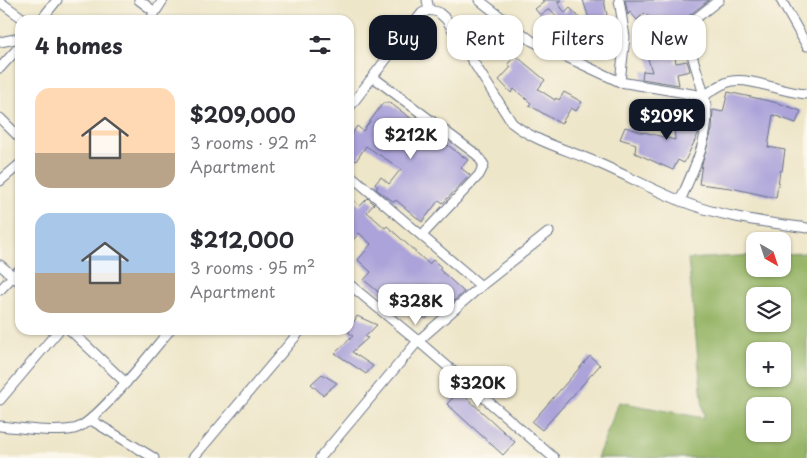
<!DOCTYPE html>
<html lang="en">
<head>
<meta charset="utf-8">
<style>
  :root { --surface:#fff; --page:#f7f7f7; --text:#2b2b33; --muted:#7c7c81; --accent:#111827 }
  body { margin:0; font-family:"Playpen Sans",sans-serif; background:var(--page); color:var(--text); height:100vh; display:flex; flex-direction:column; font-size:19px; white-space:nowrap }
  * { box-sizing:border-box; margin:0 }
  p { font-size:16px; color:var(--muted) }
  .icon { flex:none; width:28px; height:28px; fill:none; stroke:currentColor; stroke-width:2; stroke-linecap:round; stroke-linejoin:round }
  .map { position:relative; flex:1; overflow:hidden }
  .sheet { position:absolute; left:15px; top:15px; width:339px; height:320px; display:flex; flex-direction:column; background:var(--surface); border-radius:15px; box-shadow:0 1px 4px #0004 }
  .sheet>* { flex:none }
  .guide { position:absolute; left:369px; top:15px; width:362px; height:45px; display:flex; gap:10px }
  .needle { width:32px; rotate:141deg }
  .buttons { position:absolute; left:746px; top:232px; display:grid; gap:10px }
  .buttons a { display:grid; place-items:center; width:45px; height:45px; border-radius:10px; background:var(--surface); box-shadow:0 1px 4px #0004; font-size:25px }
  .price { position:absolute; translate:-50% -42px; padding:0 11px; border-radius:10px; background:#fff; color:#222; font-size:16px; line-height:32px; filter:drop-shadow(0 1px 2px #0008) }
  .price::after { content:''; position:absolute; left:50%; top:30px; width:15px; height:11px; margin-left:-8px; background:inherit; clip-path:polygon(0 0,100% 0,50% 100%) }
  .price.selected { background:var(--accent); color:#fff }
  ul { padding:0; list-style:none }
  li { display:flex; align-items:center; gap:15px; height:125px; padding:0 20px }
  li span { display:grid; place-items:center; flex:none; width:140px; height:100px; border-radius:15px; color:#555 }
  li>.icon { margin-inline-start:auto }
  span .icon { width:60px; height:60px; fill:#fffc; stroke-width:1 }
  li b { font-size:21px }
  h2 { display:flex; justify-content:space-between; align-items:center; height:60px; padding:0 20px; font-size:21px }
  .chip { padding:0 18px; border-radius:15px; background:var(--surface); box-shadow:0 1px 4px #0004; font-size:18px; line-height:45px }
  .chip.selected { background:var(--accent); color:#fff }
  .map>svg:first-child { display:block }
  .forest { fill:#98b669; stroke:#5a7264; fill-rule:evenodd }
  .building { fill:#aba3d9 }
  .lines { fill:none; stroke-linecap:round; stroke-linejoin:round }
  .minor-casing { stroke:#656f83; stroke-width:11 }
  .minor { stroke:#fff; stroke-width:9 }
</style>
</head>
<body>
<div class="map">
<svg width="807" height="458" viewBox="0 0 807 458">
  <rect width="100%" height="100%" fill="#fbf7ec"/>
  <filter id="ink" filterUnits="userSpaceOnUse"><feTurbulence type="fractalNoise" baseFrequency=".02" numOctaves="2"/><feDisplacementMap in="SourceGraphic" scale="10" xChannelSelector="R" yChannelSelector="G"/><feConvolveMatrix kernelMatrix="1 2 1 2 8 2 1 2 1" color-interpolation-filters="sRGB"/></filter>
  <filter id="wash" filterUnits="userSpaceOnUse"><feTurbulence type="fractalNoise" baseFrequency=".0096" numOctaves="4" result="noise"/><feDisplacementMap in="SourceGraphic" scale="20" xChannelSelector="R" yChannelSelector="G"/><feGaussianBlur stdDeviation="1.12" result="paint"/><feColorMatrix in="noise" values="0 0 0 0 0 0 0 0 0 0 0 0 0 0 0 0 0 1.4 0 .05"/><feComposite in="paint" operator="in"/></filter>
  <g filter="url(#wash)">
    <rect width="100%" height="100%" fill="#eee6c9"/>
    <path class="forest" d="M807,253V458H597L619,402L704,418L688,259L755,255V269H782L783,254ZM755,296H782V324H755ZM755,351H782V379H755ZM755,406H782V434H755Z"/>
    <g id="blocks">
      <g class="building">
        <path d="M542,0H562L558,3L565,13L570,8L585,24L576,28L579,31L575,34L571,30L567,32L563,23L550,9L540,15L535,9L544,2Z"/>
        <path d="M583,0H604L610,31L598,34L595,20L590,22Z"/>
        <path d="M625,0H709L686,18L682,26L675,33L662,21L659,25L644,13L637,20L630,12L628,15Z"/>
        <path d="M673,45L676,63L687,61L690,71L677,74L679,85L642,79L643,71L652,72L646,52Z"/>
        <path d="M515,55L545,80L538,89L555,100L556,98L559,100L564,92L582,102L576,111L571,108L561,124L529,105L531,103L514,89L511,93L499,80L511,67L508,64Z"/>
        <path d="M728,92L778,103L801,111L796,123L773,115L768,147L785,150L782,171H780L776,198L731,188L699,184L702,164L712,130L713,110L723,112Z"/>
        <path d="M383,103H390L468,160L461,168L470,175L443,203L439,200L422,222L396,200L394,202L376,189L378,187L375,184L381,177L389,184L401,169L366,146L356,161L349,157V139L357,126L363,131Z"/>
        <path d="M673,106H682L683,116L701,117L698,134L684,163L678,160L673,170L635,153L636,144L620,139L625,127L644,133V132L675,140Z"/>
        <path d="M349,196L360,206L368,198L374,204L367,212L385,228L387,226L429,264L433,260L441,267L439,269L464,292L446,308L440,303L426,319L423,317L420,320L404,305L399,310L388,300L364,280L371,272L358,260L371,244L359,233L349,245Z"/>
        <path d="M357,316L377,325L365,337L368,338L352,352L373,366L366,374L335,353L353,336L349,333V319L354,322Z"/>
        <path d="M590,356L600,365L542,430L532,422Z"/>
        <path d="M322,374L337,383L323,395L311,384Z"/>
        <path d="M459,391L515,442L503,455L447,404Z"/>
      </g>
    </g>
  </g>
  <g filter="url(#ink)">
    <use href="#blocks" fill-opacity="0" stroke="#656f83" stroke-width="1"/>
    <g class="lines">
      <defs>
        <g id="minor">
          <path d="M139,0L155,12"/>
          <path d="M427,0L429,10"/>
          <path d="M479,0L532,41L620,82L704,96C713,90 721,83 732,81C754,78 783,93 807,94"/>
          <path d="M619,0L625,37L620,82"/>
          <path d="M781,0L807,46"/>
          <path d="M0,2L25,20"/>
          <path d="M429,10L438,12L446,19L512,123C537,143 569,150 598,163C626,175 653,190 681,201C721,217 764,222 807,228"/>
          <path d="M41,20L57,0"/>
          <path d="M150,20L163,0"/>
          <path d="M0,42L20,38"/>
          <path d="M0,68L20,46"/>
          <path d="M373,77L477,155L484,165L479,175L422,235"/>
          <path d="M349,108L413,24L422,13L429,10"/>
          <path d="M0,118L20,138"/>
          <path d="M349,174L481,286"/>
          <path d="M0,181L20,164"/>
          <path d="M680,201C692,173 711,136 706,105C702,80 689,55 687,30L690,23L719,0"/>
          <path d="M0,265L20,282"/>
          <path d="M349,284L418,341L554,458"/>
          <path d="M0,290L20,269"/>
          <path d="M70,330L126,383"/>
          <path d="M0,400L59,330"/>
          <path d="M91,420L154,458"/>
          <path d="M0,426C21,428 53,433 74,429C95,425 153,350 170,330"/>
          <path d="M193,458L301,330"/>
          <path d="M320,458L418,341L481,286L549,232"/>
        </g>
      </defs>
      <use href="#minor" class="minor-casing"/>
      <use href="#minor" class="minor"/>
    </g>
  </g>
</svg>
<div class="buttons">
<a><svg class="needle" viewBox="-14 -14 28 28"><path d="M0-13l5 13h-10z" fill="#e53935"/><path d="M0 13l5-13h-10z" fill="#7c7c81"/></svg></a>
<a><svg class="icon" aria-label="layers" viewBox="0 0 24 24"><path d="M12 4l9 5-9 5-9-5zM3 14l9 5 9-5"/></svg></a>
<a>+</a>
<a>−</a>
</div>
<b class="price selected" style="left:667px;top:141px">$209K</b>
<b class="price" style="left:411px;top:160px">$212K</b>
<b class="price" style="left:416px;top:326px">$328K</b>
<b class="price" style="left:478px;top:408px">$320K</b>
<div class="guide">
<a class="chip selected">Buy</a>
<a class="chip">Rent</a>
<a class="chip">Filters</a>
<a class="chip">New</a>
</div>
<section class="sheet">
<h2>4 homes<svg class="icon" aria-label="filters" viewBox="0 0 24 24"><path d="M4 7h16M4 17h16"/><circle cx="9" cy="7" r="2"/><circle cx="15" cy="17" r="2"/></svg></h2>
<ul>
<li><span style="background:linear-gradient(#ffd9b3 65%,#b9a48a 0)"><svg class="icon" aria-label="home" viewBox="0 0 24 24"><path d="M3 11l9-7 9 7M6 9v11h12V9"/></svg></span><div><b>$209,000</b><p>3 rooms · 92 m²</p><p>Apartment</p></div></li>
<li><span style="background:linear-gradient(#a9c7e8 60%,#b9a48a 0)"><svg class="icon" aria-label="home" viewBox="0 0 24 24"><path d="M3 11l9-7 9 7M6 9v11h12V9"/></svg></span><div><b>$212,000</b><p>3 rooms · 95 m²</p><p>Apartment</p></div></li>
</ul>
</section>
</div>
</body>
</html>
